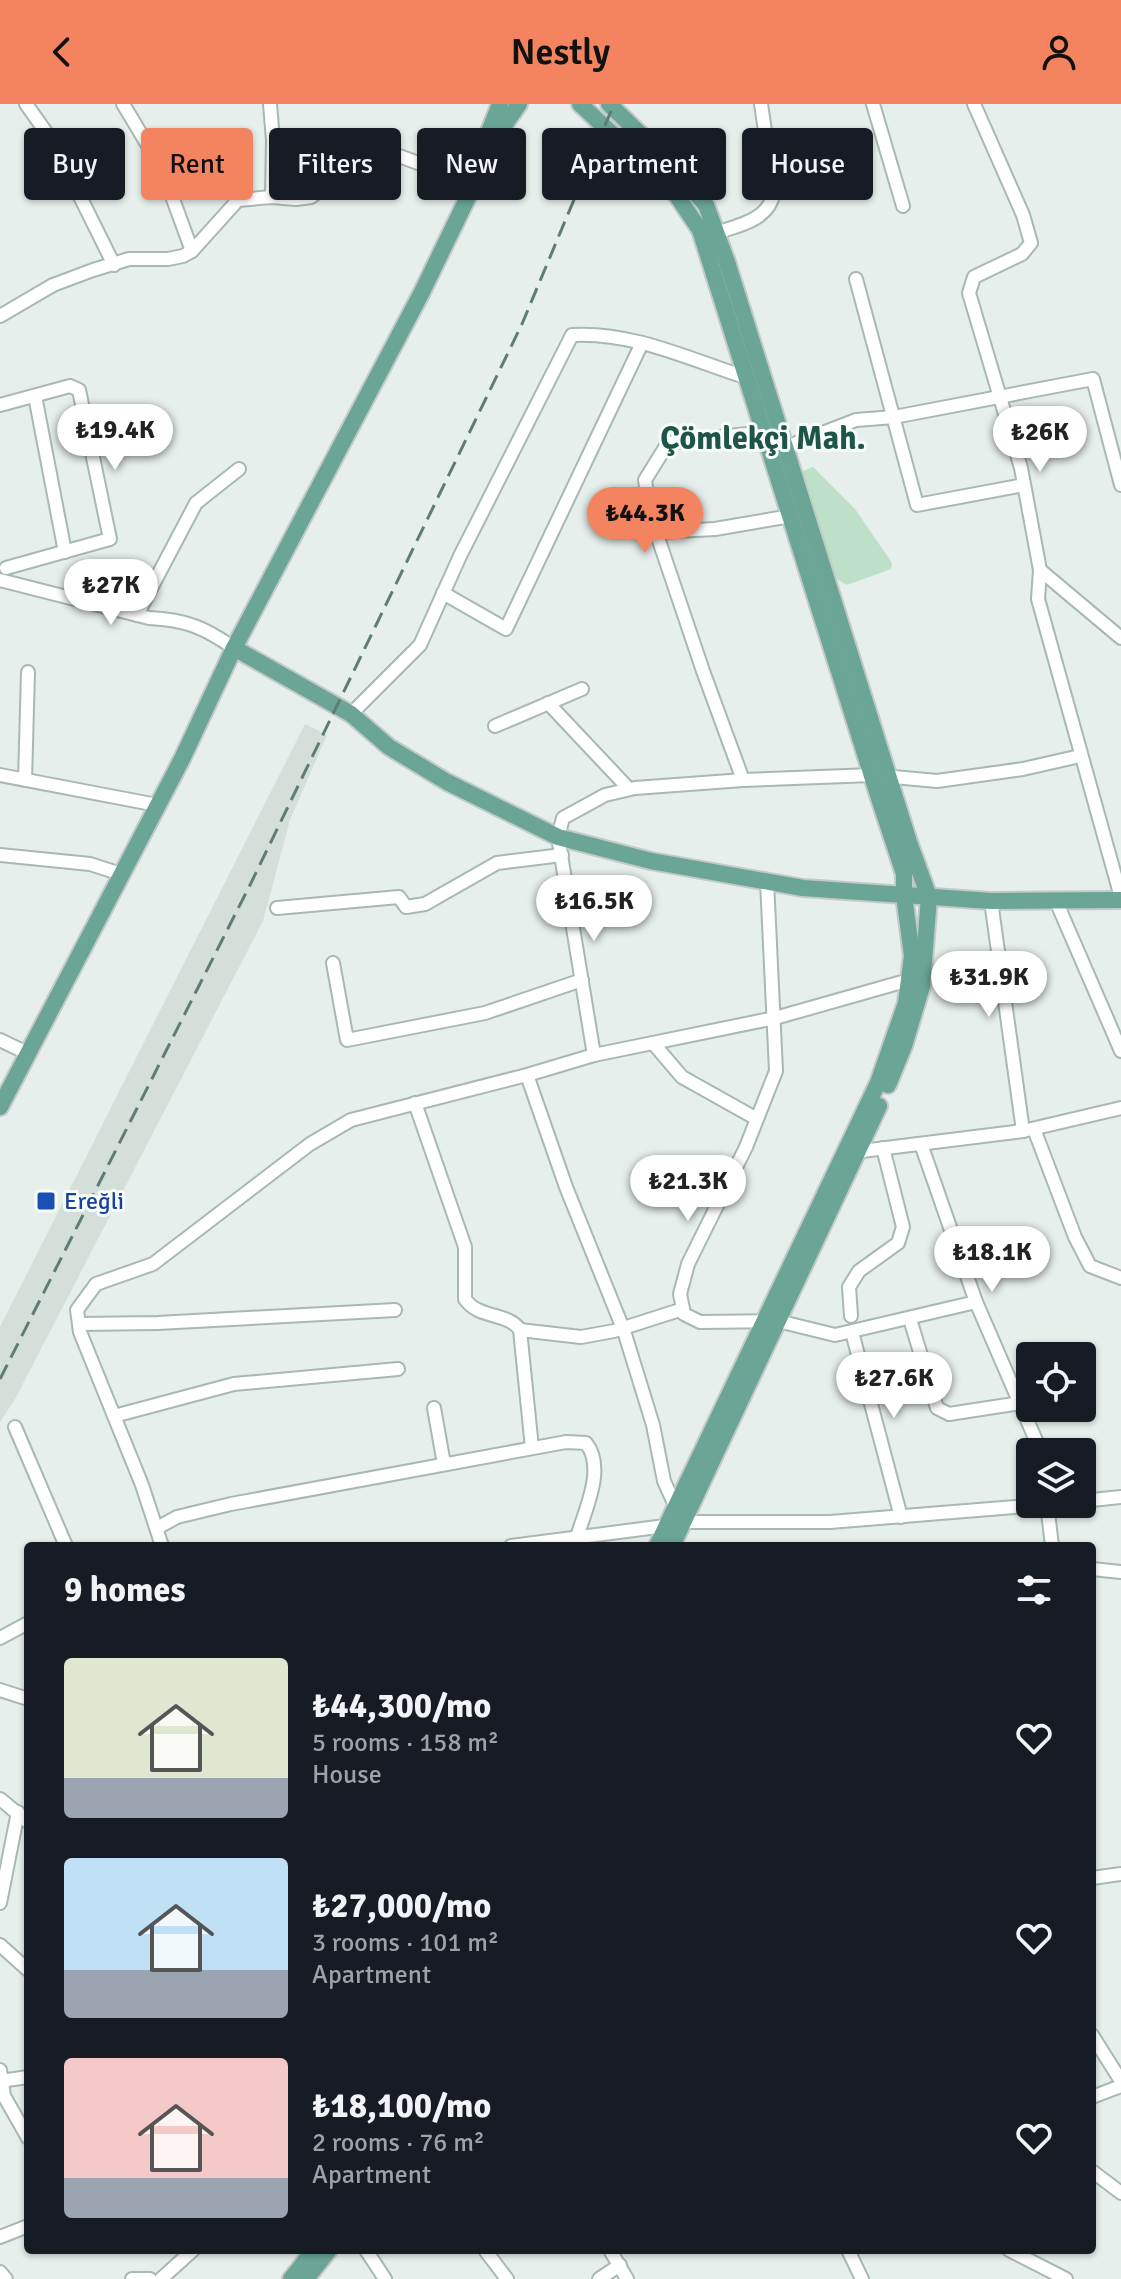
<!DOCTYPE html>
<html lang="en">
<head>
<meta charset="utf-8">
<style>
  :root { --surface:#171b24; --page:#20242c; --text:#f1f3f6; --muted:#9ea1a6; --accent:#f4845f }
  body { margin:0; font-family:Signika,sans-serif; background:var(--page); color:var(--text); height:100vh; display:flex; flex-direction:column; font-size:30px; white-space:nowrap }
  * { box-sizing:border-box; margin:0 }
  p { font-size:26px; color:var(--muted) }
  .icon { flex:none; width:44px; height:44px; fill:none; stroke:currentColor; stroke-width:2; stroke-linecap:round; stroke-linejoin:round }
  .map { position:relative; flex:1; overflow:hidden }
  .side { position:absolute; left:24px; top:1438px; width:1072px; height:712px; display:flex; flex-direction:column; background:var(--surface); border-radius:8px; box-shadow:0 2px 6px #0004 }
  .side>* { flex:none }
  .top-card { position:absolute; left:24px; top:24px; width:1074px; height:72px; display:flex; gap:16px }
  .tools { position:absolute; left:1016px; top:1238px; display:grid; gap:16px }
  .tools a { display:grid; place-items:center; width:80px; height:80px; border-radius:8px; background:var(--surface); box-shadow:0 2px 6px #0004; font-size:40px }
  .price { position:absolute; translate:-50% -68px; padding:0 18px; border-radius:28px; background:#fff; color:#222; font-size:26px; line-height:52px; filter:drop-shadow(0 2px 4px #0008) }
  .price::after { content:''; position:absolute; left:50%; top:48px; width:24px; height:18px; margin-left:-12px; background:inherit; clip-path:polygon(0 0,100% 0,50% 100%) }
  .price.selected { background:var(--accent); color:#111 }
  ul { padding:0; list-style:none }
  li { display:flex; align-items:center; gap:24px; height:200px; padding:0 40px }
  li span { display:grid; place-items:center; flex:none; width:224px; height:160px; border-radius:8px; color:#555 }
  li>.icon { margin-inline-start:auto }
  span .icon { width:96px; height:96px; fill:#fffc; stroke-width:1 }
  li b { font-size:34px }
  h2 { display:flex; justify-content:space-between; align-items:center; height:96px; padding:0 40px; font-size:34px }
  .pill { padding:0 28px; border-radius:8px; background:var(--surface); box-shadow:0 2px 6px #0004; font-size:28px; line-height:72px }
  .pill.selected { background:var(--accent); color:#111 }
  header { display:flex; justify-content:space-between; align-items:center; height:104px; padding:0 40px; background:var(--accent); color:#111; font-size:36px; font-weight:600 }
  .map>svg:first-child { display:block }
  .built { fill:#d4dfda }
  .green { fill:#bfe0c8 }
  .lines { fill:none; stroke-linecap:round; stroke-linejoin:round }
  .minor-casing { stroke:#a8b8b2; stroke-width:16 }
  .major-casing { stroke:#c2cac8; stroke-width:20 }
  .minor { stroke:#fff; stroke-width:12 }
  .major { stroke:#6aa596; stroke-width:16 }
  .rail { stroke:#5f7d75; stroke-width:3; stroke-dasharray:16 8; stroke-linecap:butt }
  .transit-dot { fill:#1a4fb4; stroke:#f7fbf9; stroke-width:3 }
  .labels { text-anchor:middle; dominant-baseline:central; stroke-width:6; stroke-linejoin:round; paint-order:stroke }
  .transit-label { font-size:24px; fill:#164399; stroke:#f7fbf9; text-anchor:start }
  .district-label { font-size:32px; font-weight:bold; fill:#1f5548; stroke:#f7fbf9 }
</style>
</head>
<body>
<header><svg class="icon" aria-label="back" viewBox="0 0 24 24"><path d="M15 5l-7 7 7 7"/></svg>Nestly<svg class="icon" aria-label="person" viewBox="0 0 24 24"><circle cx="12" cy="8" r="4"/><path d="M4 21q1-7 8-7t8 7"/></svg></header>
<div class="map">
<svg width="1121" height="2175" viewBox="0 0 1121 2175">
  <rect width="100%" height="100%" fill="#e6efeb"/>
  <path class="built" d="M305,620L327,631L290,716L263,817L15,1295L0,1318V1223Z"/>
  <path class="green" d="M813,363L855,405L892,459L891,465L847,481L833,473L800,368Z"/>
  <g class="lines">
    <defs>
      <g id="minor">
        <path d="M26,0L53,38L114,161"/>
        <path d="M123,0L162,65L192,147"/>
        <path d="M270,0L273,36L272,93"/>
        <path d="M873,0L903,102"/>
        <path d="M974,0L1023,111L1031,139L1022,150L974,173L969,189L1021,364L1040,466L1038,495L1121,793"/>
        <path d="M716,129C740,121 769,116 774,88L761,0"/>
        <path d="M856,175L917,401L1024,381"/>
        <path d="M0,212L53,181L93,166L129,155H168L183,152L192,147L238,96L272,93L296,95L311,93L355,60L391,49L467,77"/>
        <path d="M35,292L65,448"/>
        <path d="M0,301L70,282L79,286L110,435L6,464"/>
        <path d="M786,343L856,316L894,313L1093,275L1121,381"/>
        <path d="M656,428L715,425L791,412"/>
        <path d="M1040,466L1121,534"/>
        <path d="M0,476L149,514C187,516 203,523 234,544"/>
        <path d="M443,489L506,525L642,239"/>
        <path d="M137,511L196,399L239,365"/>
        <path d="M548,599L629,685"/>
        <path d="M351,610L420,541L460,452L572,231C632,227 691,256 748,274"/>
        <path d="M495,622L582,585"/>
        <path d="M0,671L157,701"/>
        <path d="M25,676L28,568"/>
        <path d="M743,676L703,567L650,410L645,376L668,339L765,328"/>
        <path d="M0,751L90,760L121,770"/>
        <path d="M767,777L776,967L746,1043L688,1160L680,1190L684,1210L700,1218L778,1217L835,1231L976,1198"/>
        <path d="M991,797L1023,1027"/>
        <path d="M1056,797L1121,947"/>
        <path d="M277,804L399,793L406,803L425,800L497,759L562,751"/>
        <path d="M333,859L347,936L485,909L582,876"/>
        <path d="M0,936L27,949"/>
        <path d="M653,939L682,973L757,1015"/>
        <path d="M594,951L558,733L563,714L605,691L635,684L743,676L872,671L937,677L1023,665L1080,652"/>
        <path d="M527,971L566,1083L624,1227L653,1321L664,1377L677,1406"/>
        <path d="M415,999L465,1143V1195C478,1215 508,1208 520,1226L532,1344"/>
        <path d="M1034,1025L1075,1133L1090,1162L1121,1174"/>
        <path d="M921,1040L976,1198L1041,1348"/>
        <path d="M854,1048L1023,1027L1121,1004"/>
        <path d="M851,1212L849,1183L859,1167L898,1139L903,1123L883,1044"/>
        <path d="M910,1215L937,1304L949,1310L1020,1299"/>
        <path d="M79,1220L158,1219L395,1206"/>
        <path d="M520,1226L581,1233L614,1227L683,1205"/>
        <path d="M852,1228L901,1413"/>
        <path d="M434,1304L444,1360"/>
        <path d="M114,1312L234,1280L398,1265"/>
        <path d="M15,1323L66,1442"/>
        <path d="M1082,1397L1121,1393"/>
        <path d="M1047,1400L1052,1442"/>
        <path d="M157,1424L177,1413L231,1400L566,1338L586,1339C606,1364 585,1406 577,1433"/>
        <path d="M162,1442L142,1381L80,1228L77,1206L96,1180L153,1160L310,1040L351,1016L527,971L594,951L775,914L909,876"/>
        <path d="M511,1442L665,1422L683,1418H830L1051,1400"/>
        <path d="M1092,1465L1121,1468"/>
        <path d="M0,1534L28,1519"/>
        <path d="M0,1586L28,1595"/>
        <path d="M0,1695L28,1718"/>
        <path d="M1092,1774L1121,1770"/>
        <path d="M0,1799L18,1708"/>
        <path d="M0,1841L28,1866"/>
        <path d="M1092,1931L1121,1977"/>
        <path d="M0,1966L4,1992L28,2034"/>
        <path d="M0,1977L28,1973"/>
        <path d="M1092,1993L1121,1982"/>
        <path d="M1092,2067L1121,2089"/>
        <path d="M0,2133L28,2122"/>
        <path d="M366,2146L385,2175"/>
        <path d="M485,2146L507,2175"/>
        <path d="M610,2146L627,2175"/>
        <path d="M848,2146L862,2175"/>
        <path d="M1009,2146L1066,2175"/>
        <path d="M0,2168L6,2175"/>
        <path d="M132,2175H150"/>
        <path d="M161,2175L193,2146"/>
        <path d="M599,2175L620,2161"/>
      </g>
      <g id="major">
        <path d="M580,0L675,89L700,126L878,691L904,770V791L912,852L906,899L878,979L657,1442"/>
        <path d="M609,0L657,46L706,101L727,158L909,738L929,793L922,882L904,942L888,981"/>
        <path d="M486,35L500,0"/>
        <path d="M234,544L351,610L389,643L447,678L558,733L651,757L803,784L991,797L1121,796"/>
        <path d="M0,1003L182,655L234,544L422,188L499,29L519,0"/>
        <path d="M672,1442L879,1002"/>
        <path d="M291,2175L314,2146"/>
        <path d="M306,2175L329,2146"/>
      </g>
    </defs>
    <use href="#minor" class="minor-casing"/>
    <use href="#major" class="major-casing"/>
    <use href="#minor" class="minor"/>
    <use href="#major" class="major"/>
    <path class="rail" d="M0,1275L251,779L522,220L614,0"/>
  </g>
  <rect class="transit-dot" x="36" y="1087" width="20" height="20" rx="4"/>
  <g class="labels">
    <g class="transit-label">
      <text x="64" y="1097">Ereğli</text>
    </g>
    <g class="district-label">
      <text x="763" y="334">Çömlekçi Mah.</text>
    </g>
  </g>
</svg>
<div class="tools">
<a><svg class="icon" aria-label="locate" viewBox="0 0 24 24"><circle cx="12" cy="12" r="6"/><path d="M12 2v4M12 18v4M2 12h4M18 12h4"/></svg></a>
<a><svg class="icon" aria-label="layers" viewBox="0 0 24 24"><path d="M12 4l9 5-9 5-9-5zM3 14l9 5 9-5"/></svg></a>
</div>
<b class="price" style="left:115px;top:368px">₺19.4K</b>
<b class="price" style="left:1040px;top:370px">₺26K</b>
<b class="price selected" style="left:645px;top:451px">₺44.3K</b>
<b class="price" style="left:111px;top:523px">₺27K</b>
<b class="price" style="left:594px;top:839px">₺16.5K</b>
<b class="price" style="left:989px;top:915px">₺31.9K</b>
<b class="price" style="left:688px;top:1119px">₺21.3K</b>
<b class="price" style="left:992px;top:1190px">₺18.1K</b>
<b class="price" style="left:894px;top:1316px">₺27.6K</b>
<div class="top-card">
<a class="pill">Buy</a>
<a class="pill selected">Rent</a>
<a class="pill">Filters</a>
<a class="pill">New</a>
<a class="pill">Apartment</a>
<a class="pill">House</a>
</div>
<section class="side">
<h2>9 homes<svg class="icon" aria-label="filters" viewBox="0 0 24 24"><path d="M4 7h16M4 17h16"/><circle cx="9" cy="7" r="2"/><circle cx="15" cy="17" r="2"/></svg></h2>
<ul>
<li><span style="background:linear-gradient(#dfe7d0 75%,#9aa5b1 0)"><svg class="icon" aria-label="home" viewBox="0 0 24 24"><path d="M3 11l9-7 9 7M6 9v11h12V9"/></svg></span><div><b>₺44,300/mo</b><p>5 rooms · 158 m²</p><p>House</p></div><svg class="icon" aria-label="heart" viewBox="0 0 24 24"><path d="M12 20l-8-8c-3-5 5-10 8-4 3-6 11-1 8 4z"/></svg></li>
<li><span style="background:linear-gradient(#bfe0f5 70%,#9aa5b1 0)"><svg class="icon" aria-label="home" viewBox="0 0 24 24"><path d="M3 11l9-7 9 7M6 9v11h12V9"/></svg></span><div><b>₺27,000/mo</b><p>3 rooms · 101 m²</p><p>Apartment</p></div><svg class="icon" aria-label="heart" viewBox="0 0 24 24"><path d="M12 20l-8-8c-3-5 5-10 8-4 3-6 11-1 8 4z"/></svg></li>
<li><span style="background:linear-gradient(#f6c9c9 75%,#9aa5b1 0)"><svg class="icon" aria-label="home" viewBox="0 0 24 24"><path d="M3 11l9-7 9 7M6 9v11h12V9"/></svg></span><div><b>₺18,100/mo</b><p>2 rooms · 76 m²</p><p>Apartment</p></div><svg class="icon" aria-label="heart" viewBox="0 0 24 24"><path d="M12 20l-8-8c-3-5 5-10 8-4 3-6 11-1 8 4z"/></svg></li>
</ul>
</section>
</div>
</body>
</html>
